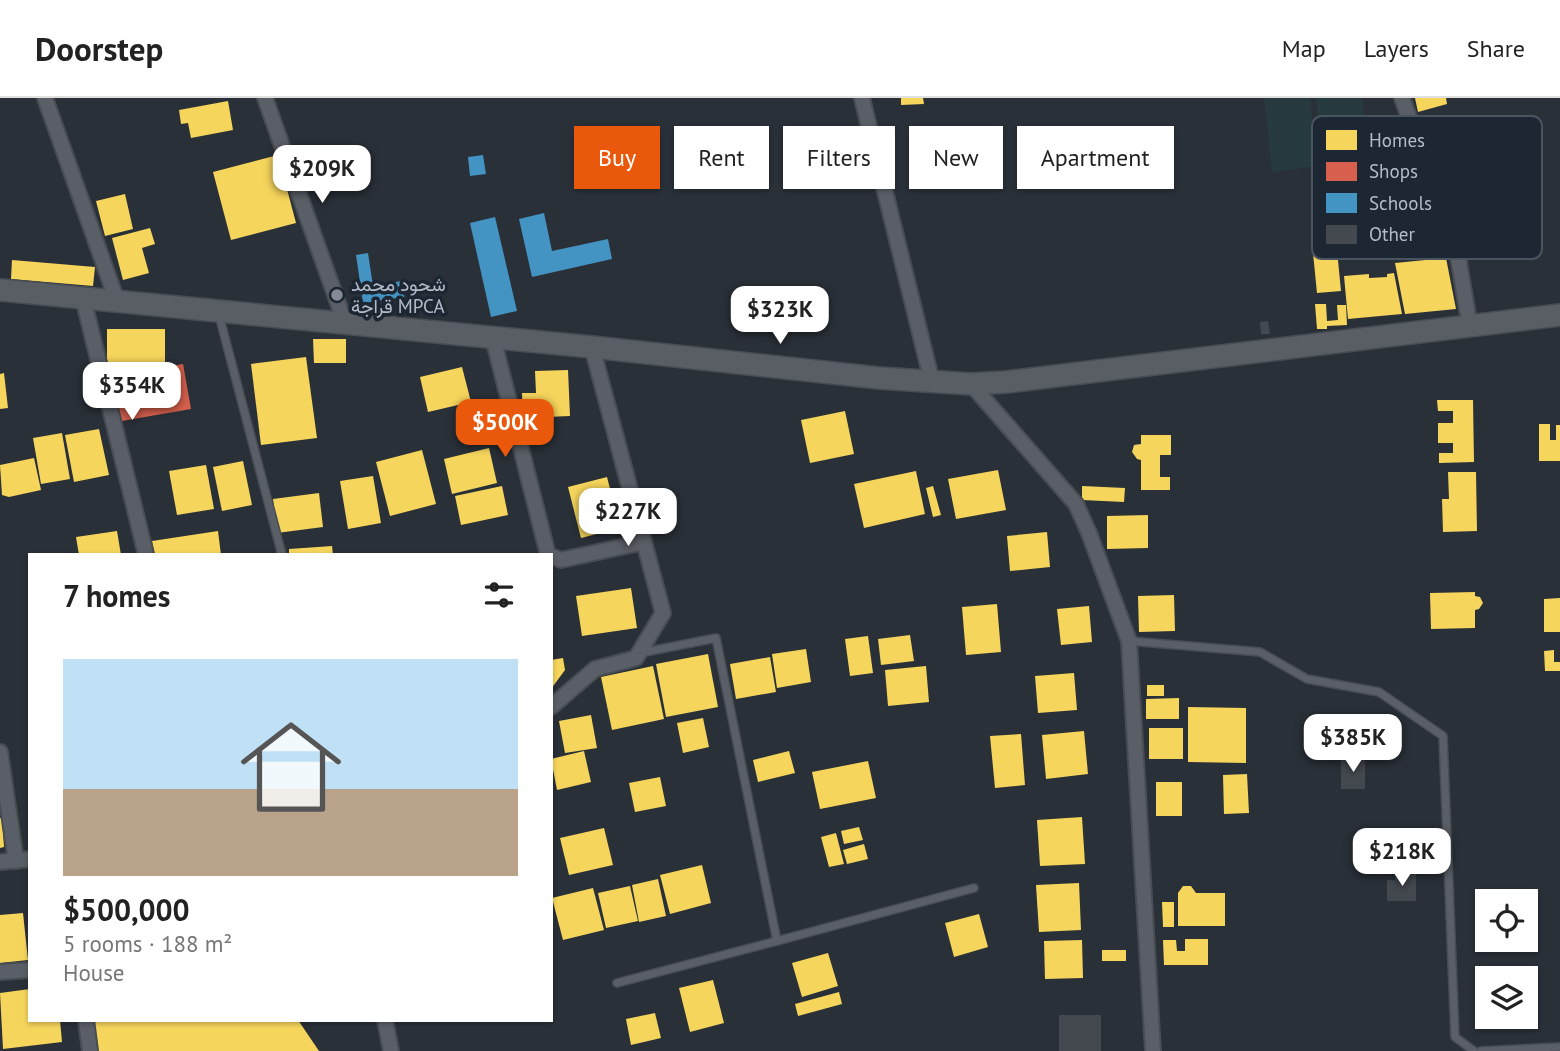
<!DOCTYPE html>
<html lang="en">
<head>
<meta charset="utf-8">
<style>
  :root { --surface:#fff; --page:#f2f2f2; --text:#222; --muted:#767676; --line:#e0e0e0; --accent:#ea580c }
  body { margin:0; font-family:"PT Sans",Vazirmatn,sans-serif; background:var(--page); color:var(--text); height:100vh; display:flex; flex-direction:column; font-size:26px; white-space:nowrap }
  * { box-sizing:border-box; margin:0 }
  p { font-size:23px; color:var(--muted) }
  .icon { flex:none; width:38px; height:38px; fill:none; stroke:currentColor; stroke-width:2; stroke-linecap:round; stroke-linejoin:round }
  .map { position:relative; flex:1; overflow:hidden }
  .panel { position:absolute; left:28px; top:455px; width:525px; height:469px; display:flex; flex-direction:column; background:var(--surface); border-radius:0px; box-shadow:0 2px 5px #0004 }
  .panel>* { flex:none }
  .top-card { position:absolute; left:574px; top:28px; width:665px; height:63px; display:flex; gap:14px }
  .buttons { position:absolute; left:1475px; top:791px; display:grid; gap:14px }
  .buttons a { display:grid; place-items:center; width:63px; height:63px; border-radius:0px; background:var(--surface); box-shadow:0 2px 5px #0004; font-size:35px }
  .price { position:absolute; translate:-50% -60px; padding:0 16px; border-radius:14px; background:#fff; color:#222; font-size:23px; line-height:46px; filter:drop-shadow(0 2px 4px #0008) }
  .price::after { content:''; position:absolute; left:50%; top:42px; width:21px; height:16px; margin-left:-10px; background:inherit; clip-path:polygon(0 0,100% 0,50% 100%) }
  .price.current { background:var(--accent); color:#fff }
  ul { padding:0; list-style:none }
  li { display:grid; align-content:center; gap:14px; height:371px; padding:0 35px }
  li+li { border-top:2px solid var(--line) }
  li span { display:grid; place-items:center; height:217px; border-radius:0px; color:#555 }
  li>.icon { margin-inline-start:auto }
  span .icon { width:126px; height:126px; fill:#fffc; stroke-width:1 }
  li b { font-size:30px }
  h2 { display:flex; justify-content:space-between; align-items:center; height:84px; padding:0 35px; font-size:30px }
  .chip { padding:0 24px; border-radius:0px; background:var(--surface); box-shadow:0 2px 5px #0004; font-size:24px; line-height:63px }
  .chip.current { background:var(--accent); color:#fff }
  header { display:flex; align-items:center; gap:42px; box-sizing:border-box; height:98px; padding:0 35px; background:var(--surface); border-bottom:2px solid var(--line) }
  header strong { font-size:33px }
  nav { display:flex; gap:38px; margin-inline-start:auto; font-size:24px }
  .map>svg:first-child { display:block }
  .green { fill:#273a3e }
  .homes { fill:#f6d55c }
  .shops { fill:#d6604d }
  .schools { fill:#4393c3 }
  .building { fill:#444950 }
  .lines { fill:none; stroke-linecap:round; stroke-linejoin:round }
  .lane-casing { stroke:#484c53; stroke-width:10 }
  .street-casing { stroke:#484c53; stroke-width:18 }
  .secondary-casing { stroke:#484c53; stroke-width:24 }
  .lane { stroke:#5a5e66; stroke-width:7 }
  .street { stroke:#5a5e66; stroke-width:14 }
  .secondary { stroke:#595d64; stroke-width:21 }
  .poi-dot { fill:#848b96; stroke:#1d2633; stroke-width:2.5 }
  .labels { text-anchor:middle; dominant-baseline:central; stroke-width:7; stroke-linejoin:round; paint-order:stroke }
  .poi-label { font-size:19px; fill:#b4bcc9; stroke:#1d2633; text-anchor:start }
  .key { fill:#1d2633; stroke:#4a5360; stroke-width:2 }
  .key-label { font-size:19px; fill:#b4bcc9 }
</style>
</head>
<body>
<header>
<strong>Doorstep</strong>
<nav><a>Map</a><a>Layers</a><a>Share</a></nav>
</header>
<div class="map">
<svg width="1560" height="953" viewBox="0 0 1560 953">
  <rect width="100%" height="100%" fill="#2a3038"/>
  <g class="green">
    <path d="M1264,0H1310L1318,68L1272,74Z"/>
    <path d="M1316,0H1362L1369,63L1323,68Z"/>
  </g>
  <g class="homes">
    <path d="M901,0H923L924,6L901,7Z"/>
    <path d="M1415,0H1446L1447,6L1418,14Z"/>
    <path d="M228,3L233,32L191,40L188,25L181,26L179,12Z"/>
    <path d="M278,57L296,125L231,142L213,74Z"/>
    <path d="M125,96L133,131L105,138L96,103Z"/>
    <path d="M150,130L155,146L142,150L149,175L123,182L112,140Z"/>
    <path d="M1336,142L1341,193L1317,195L1312,145Z"/>
    <path d="M1446,160L1456,211L1405,216L1395,165Z"/>
    <path d="M12,162L95,169L93,188L11,181Z"/>
    <path d="M1394,175L1402,216L1348,221L1344,178L1369,176V180L1387,179V176Z"/>
    <path d="M1315,206H1326L1327,223L1338,222L1337,207H1346L1347,227L1327,228V231H1317Z"/>
    <path d="M107,231H165V268L107,267Z"/>
    <path d="M313,241H346V265H314Z"/>
    <path d="M306,259L317,340L261,347L251,266Z"/>
    <path d="M462,269L471,304L428,314L420,279Z"/>
    <path d="M568,272L570,318L523,320L522,295H536L535,273Z"/>
    <path d="M4,275L8,310L0,311V276Z"/>
    <path d="M1437,302H1473L1474,364L1439,365V355H1453V345H1438V325H1453V313H1438Z"/>
    <path d="M845,313L854,356L810,365L801,322Z"/>
    <path d="M1539,326H1550V342H1556V327H1560V363H1539Z"/>
    <path d="M99,331L109,377L74,384L65,337Z"/>
    <path d="M62,335L70,381L41,386L33,340Z"/>
    <path d="M1141,337H1171V357H1160V379H1170V392H1141V362L1137,361L1132,354L1134,347L1141,346Z"/>
    <path d="M489,350L497,385L452,396L444,361Z"/>
    <path d="M422,352L436,406L390,418L376,364Z"/>
    <path d="M34,360L41,392L9,399L2,397L0,367Z"/>
    <path d="M243,363L252,407L222,413L213,369Z"/>
    <path d="M206,367L214,411L177,417L169,373Z"/>
    <path d="M998,372L1006,412L956,421L948,381Z"/>
    <path d="M916,373L925,416L864,430L854,386Z"/>
    <path d="M1448,374H1476L1477,433L1443,434L1442,401H1449Z"/>
    <path d="M373,378L381,425L348,431L340,383Z"/>
    <path d="M607,379L620,430L581,440L568,389Z"/>
    <path d="M502,388L508,417L461,427L455,398Z"/>
    <path d="M933,388L941,417L933,419L926,390Z"/>
    <path d="M1082,388L1125,390L1124,404L1082,402Z"/>
    <path d="M319,395L323,429L277,435L273,401Z"/>
    <path d="M1148,417V450L1107,451V418Z"/>
    <path d="M117,433L121,457H79L76,439Z"/>
    <path d="M218,433L221,457H155L152,443Z"/>
    <path d="M1047,434L1050,469L1010,473L1007,438Z"/>
    <path d="M332,448L333,457H289V451Z"/>
    <path d="M631,490L637,530L582,538L576,498Z"/>
    <path d="M1475,494V498L1480,499L1483,505L1479,511L1475,512V530L1431,531L1430,495Z"/>
    <path d="M1174,497L1175,533L1139,534L1138,498Z"/>
    <path d="M1560,500V534H1544V501Z"/>
    <path d="M997,506L1001,554L966,557L962,509Z"/>
    <path d="M1089,508L1092,544L1061,547L1057,511Z"/>
    <path d="M910,537L914,563L881,567L878,541Z"/>
    <path d="M868,538L873,575L850,578L845,541Z"/>
    <path d="M806,551L811,584L777,590L772,556Z"/>
    <path d="M1554,552V564H1560V573H1545L1544,553Z"/>
    <path d="M708,556L718,609L666,619L656,566Z"/>
    <path d="M770,559L776,594L736,601L730,566Z"/>
    <path d="M563,560L565,572L551,591V562Z"/>
    <path d="M653,568L664,621L612,632L601,579Z"/>
    <path d="M926,568L929,604L888,608L885,572Z"/>
    <path d="M1074,575L1077,612L1038,615L1035,578Z"/>
    <rect x="1147" y="587" width="17" height="11"/>
    <path d="M1179,600V621H1146V601Z"/>
    <path d="M1188,609L1246,610V665L1188,664Z"/>
    <path d="M591,617L597,650L565,655L559,623Z"/>
    <path d="M703,620L709,649L683,655L677,625Z"/>
    <rect x="1149" y="630" width="34" height="31"/>
    <path d="M1084,633L1088,676L1046,681L1042,637Z"/>
    <path d="M1021,636L1025,687L995,690L990,638Z"/>
    <path d="M584,653L591,684L557,692L551,661Z"/>
    <path d="M789,653L795,675L758,684L753,662Z"/>
    <path d="M868,663L876,700L820,711L812,674Z"/>
    <path d="M1247,676L1249,715L1224,716L1223,677Z"/>
    <path d="M660,679L666,708L635,714L629,685Z"/>
    <rect x="1156" y="684" width="26" height="34"/>
    <path d="M1082,719L1085,766L1040,768L1037,722Z"/>
    <path d="M0,720H2L4,749L0,750Z"/>
    <path d="M859,729L863,742L844,746L841,733Z"/>
    <path d="M604,730L613,767L569,777L560,740Z"/>
    <path d="M836,735L844,766L829,769L821,739Z"/>
    <path d="M864,746L868,761L847,766L843,752Z"/>
    <path d="M702,767L711,805L670,816L660,777Z"/>
    <path d="M658,781L666,818L639,824L632,787Z"/>
    <path d="M1079,785L1081,832L1039,834L1036,787Z"/>
    <path d="M630,788L638,823L606,830L598,795Z"/>
    <path d="M1183,788H1191L1196,795H1225V828H1178V795Z"/>
    <path d="M593,790L604,832L563,842L552,800Z"/>
    <path d="M1162,804H1174V829H1163Z"/>
    <path d="M23,815L28,862L0,865V817Z"/>
    <path d="M979,816L988,849L954,859L945,825Z"/>
    <path d="M1185,841H1208V867H1164L1163,842H1176L1177,853H1185Z"/>
    <path d="M1082,842L1083,880L1045,881L1044,843Z"/>
    <rect x="1102" y="852" width="24" height="11"/>
    <path d="M828,855L838,888L802,899L792,865Z"/>
    <path d="M713,882L724,925L690,934L679,890Z"/>
    <path d="M30,891V922H60L62,944L3,951L0,895Z"/>
    <path d="M839,894L842,906L798,918L795,906Z"/>
    <path d="M655,915L661,940L631,947L626,921Z"/>
    <path d="M94,922H298L319,953H98Z"/>
  </g>
  <path class="shops" d="M183,266L191,311L116,324L109,279Z"/>
  <g class="schools">
    <path d="M483,57L486,76L470,78L468,59Z"/>
    <path d="M544,115L552,153L608,141L612,161L532,179L519,121Z"/>
    <path d="M495,119L517,213L491,219L470,125Z"/>
    <path d="M368,155L373,188L402,183L404,199L363,205L356,157Z"/>
  </g>
  <g class="building">
    <path d="M1268,223L1270,236H1261L1260,224Z"/>
    <rect x="1341" y="660" width="24" height="31"/>
    <path d="M1395,775H1416V803H1387V782H1395Z"/>
    <rect x="1059" y="917" width="42" height="36"/>
  </g>
  <g class="lines">
    <defs>
      <g id="lane">
        <path d="M219,217L282,457"/>
        <path d="M1129,543L1260,554L1307,581L1379,594L1443,638L1455,939L1474,953"/>
        <path d="M777,843L974,790"/>
        <path d="M617,885L777,843L716,540L640,555"/>
        <path d="M1481,953L1560,949"/>
      </g>
      <g id="street">
        <path d="M45,0L117,203"/>
        <path d="M265,0L345,225"/>
        <path d="M862,0L932,284"/>
        <path d="M1402,0L1434,89L1453,129L1470,229"/>
        <path d="M83,200L146,457"/>
        <path d="M493,240L548,457"/>
        <path d="M971,286L1076,406L1089,435L1129,543L1153,953"/>
        <path d="M551,458L561,462L644,444"/>
        <path d="M551,609L595,571L636,560L663,515L592,249"/>
        <path d="M0,654L16,763"/>
        <path d="M0,764L30,761"/>
        <path d="M0,874L30,872"/>
        <path d="M86,922L90,953"/>
        <path d="M385,922L391,953"/>
      </g>
      <path id="secondary" d="M0,192L592,249L879,280L971,286L1006,284L1560,217"/>
    </defs>
    <use href="#lane" class="lane-casing"/>
    <use href="#street" class="street-casing"/>
    <use href="#secondary" class="secondary-casing"/>
    <use href="#lane" class="lane"/>
    <use href="#street" class="street"/>
    <use href="#secondary" class="secondary"/>
  </g>
  <circle class="poi-dot" cx="337" cy="197" r="7"/>
  <g class="labels">
    <g class="poi-label">
      <text x="351" y="186">شحود محمد<tspan x="351" dy="22">قراجة MPCA</tspan></text>
    </g>
  </g>
  <rect x="1312" y="18" width="230" height="143" rx="10" class="key"/>
  <rect x="1326" y="32" width="31" height="20" fill="#f6d55c"/>
  <rect x="1326" y="64" width="31" height="19" fill="#d6604d"/>
  <rect x="1326" y="95" width="31" height="20" fill="#4393c3"/>
  <rect x="1326" y="127" width="31" height="19" fill="#444950"/>
  <g class="key-label">
    <text x="1369" y="49">Homes</text>
    <text x="1369" y="80">Shops</text>
    <text x="1369" y="112">Schools</text>
    <text x="1369" y="143">Other</text>
  </g>
</svg>
<div class="buttons">
<a><svg class="icon" aria-label="locate" viewBox="0 0 24 24"><circle cx="12" cy="12" r="6"/><path d="M12 2v4M12 18v4M2 12h4M18 12h4"/></svg></a>
<a><svg class="icon" aria-label="layers" viewBox="0 0 24 24"><path d="M12 4l9 5-9 5-9-5zM3 14l9 5 9-5"/></svg></a>
</div>
<b class="price" style="left:322px;top:107px">$209K</b>
<b class="price" style="left:780px;top:248px">$323K</b>
<b class="price" style="left:132px;top:324px">$354K</b>
<b class="price current" style="left:505px;top:361px">$500K</b>
<b class="price" style="left:628px;top:450px">$227K</b>
<b class="price" style="left:1353px;top:676px">$385K</b>
<b class="price" style="left:1402px;top:790px">$218K</b>
<div class="top-card">
<a class="chip current">Buy</a>
<a class="chip">Rent</a>
<a class="chip">Filters</a>
<a class="chip">New</a>
<a class="chip">Apartment</a>
</div>
<section class="panel">
<h2>7 homes<svg class="icon" aria-label="filters" viewBox="0 0 24 24"><path d="M4 7h16M4 17h16"/><circle cx="9" cy="7" r="2"/><circle cx="15" cy="17" r="2"/></svg></h2>
<ul>
<li><span style="background:linear-gradient(#bfe0f5 60%,#b9a48a 0)"><svg class="icon" aria-label="home" viewBox="0 0 24 24"><path d="M3 11l9-7 9 7M6 9v11h12V9"/></svg></span><div><b>$500,000</b><p>5 rooms · 188 m²</p><p>House</p></div></li>
</ul>
</section>
</div>
</body>
</html>
